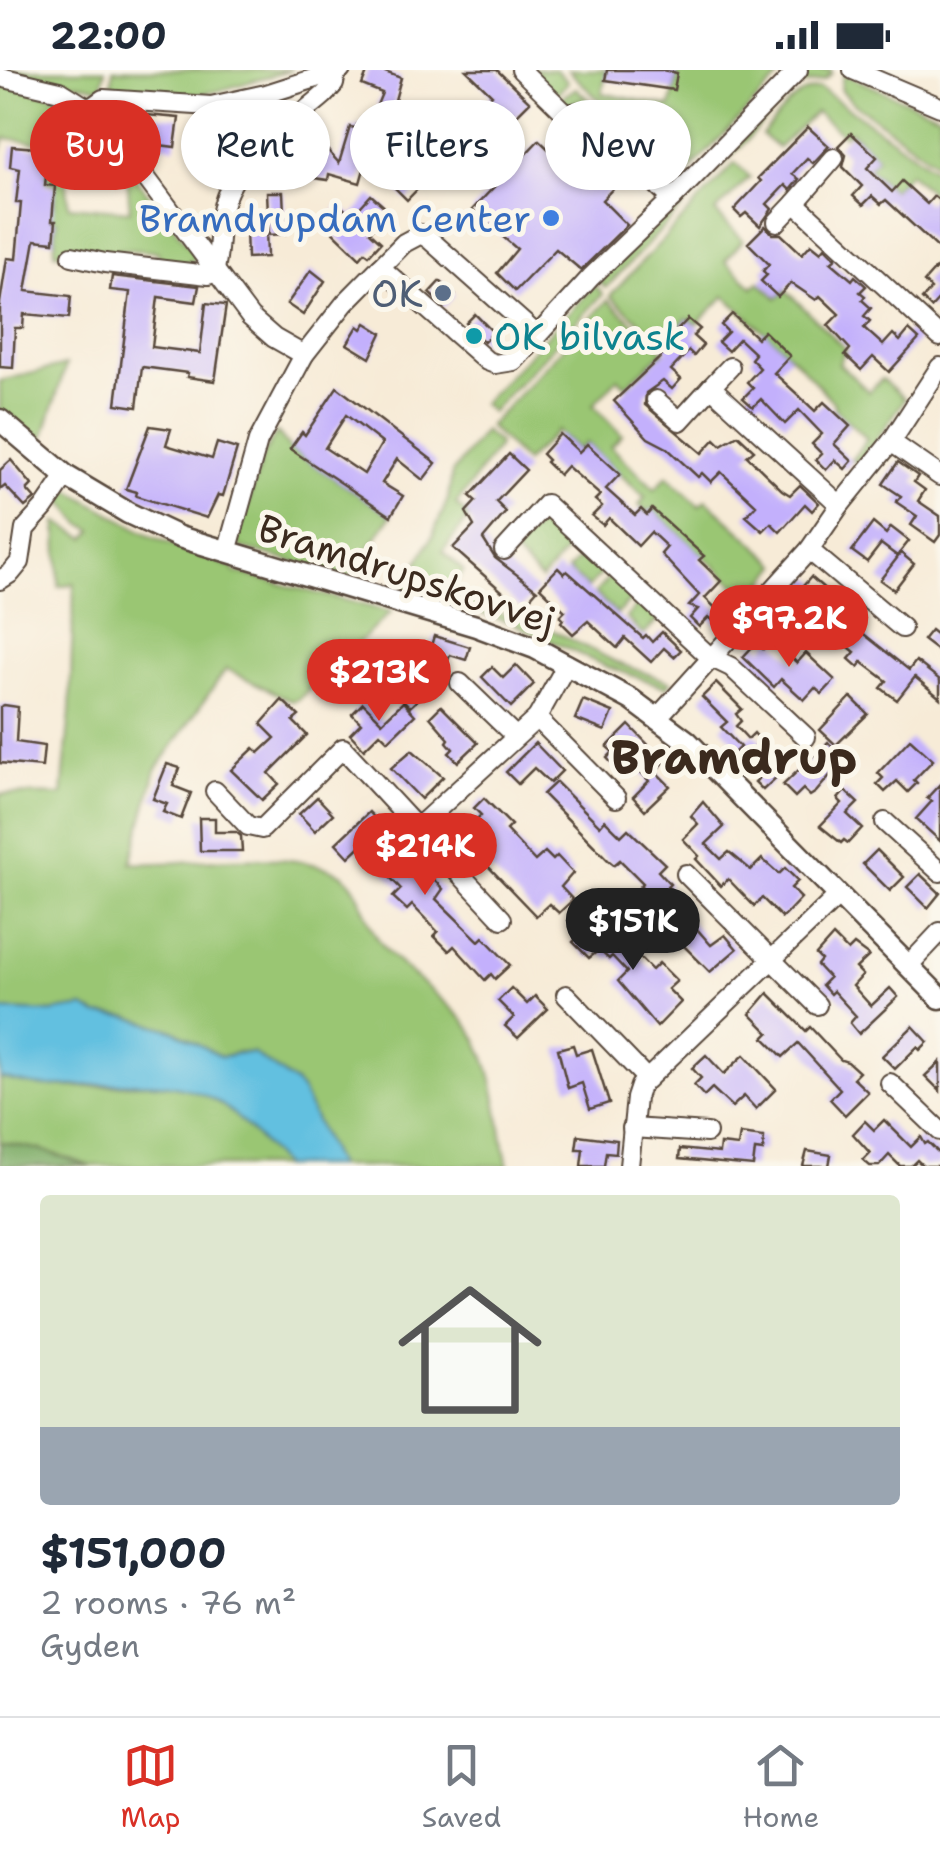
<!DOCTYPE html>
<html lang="en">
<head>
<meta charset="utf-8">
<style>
  :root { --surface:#fff; --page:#f6f6f7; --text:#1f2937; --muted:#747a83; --line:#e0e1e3; --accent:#d93025 }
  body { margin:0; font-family:"Shantell Sans",sans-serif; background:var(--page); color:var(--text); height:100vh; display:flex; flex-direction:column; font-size:38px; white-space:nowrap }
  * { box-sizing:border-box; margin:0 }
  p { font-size:32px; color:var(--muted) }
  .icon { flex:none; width:55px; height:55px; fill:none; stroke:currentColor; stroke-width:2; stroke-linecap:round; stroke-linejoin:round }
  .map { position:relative; height:1096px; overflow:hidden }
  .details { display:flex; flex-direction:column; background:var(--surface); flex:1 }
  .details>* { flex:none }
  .banner { position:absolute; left:30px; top:30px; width:880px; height:90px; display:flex; gap:20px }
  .price { position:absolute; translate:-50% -85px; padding:0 22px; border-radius:35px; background:var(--accent); color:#fff; font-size:32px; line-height:65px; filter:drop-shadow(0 2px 5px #0008) }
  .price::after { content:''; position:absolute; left:50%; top:60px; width:30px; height:22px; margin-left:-15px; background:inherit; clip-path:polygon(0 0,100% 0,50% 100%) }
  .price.current { background:#222; color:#fff }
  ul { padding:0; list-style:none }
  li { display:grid; align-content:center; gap:20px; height:530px; padding:0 40px }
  li span { display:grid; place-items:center; height:310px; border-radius:10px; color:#555 }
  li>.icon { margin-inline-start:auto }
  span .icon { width:180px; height:180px; fill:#fffc; stroke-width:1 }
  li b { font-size:42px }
  .pill { padding:0 35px; border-radius:45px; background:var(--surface); box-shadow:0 2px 8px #0004; font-size:35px; line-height:90px }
  .pill.current { background:var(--accent); color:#fff }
  .status { display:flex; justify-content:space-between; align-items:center; height:70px; padding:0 50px; background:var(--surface); direction:ltr }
  .status svg { height:28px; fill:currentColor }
  .menu { display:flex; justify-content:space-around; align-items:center; height:140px; border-top:2px solid var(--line); background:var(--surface); font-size:28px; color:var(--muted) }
  .menu a { display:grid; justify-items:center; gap:5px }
  .menu .current { color:var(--accent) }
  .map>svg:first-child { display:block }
  .green { fill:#9ac673; stroke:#6a7848; stroke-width:2.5 }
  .forest { fill:#7bab65; stroke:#5b6a42; stroke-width:2.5 }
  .water { fill:#62c0e0; stroke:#4e757f; stroke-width:2.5 }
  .building { fill:#c3b0fc; fill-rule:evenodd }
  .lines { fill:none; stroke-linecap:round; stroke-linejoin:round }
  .minor-casing { stroke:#57473a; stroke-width:22 }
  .tertiary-casing { stroke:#57473a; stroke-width:25 }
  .minor { stroke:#fff; stroke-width:18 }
  .tertiary { stroke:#fff; stroke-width:20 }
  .shop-dot { fill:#3f7fe0; stroke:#fbf7ec; stroke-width:4 }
  .service-dot { fill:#5c6f8a; stroke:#fbf7ec; stroke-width:4 }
  .culture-dot { fill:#0f9aa8; stroke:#fbf7ec; stroke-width:4 }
  .labels { text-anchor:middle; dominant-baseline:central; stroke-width:10; stroke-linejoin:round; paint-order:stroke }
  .shop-label { font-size:38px; fill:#366cbe; stroke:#fbf7ec; text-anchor:end }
  .service-label { font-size:38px; fill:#4e5e75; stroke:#fbf7ec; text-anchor:end }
  .culture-label { font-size:38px; fill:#0d838f; stroke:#fbf7ec; text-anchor:start }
  .street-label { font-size:38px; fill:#3b2a1e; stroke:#fbf7ec }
  .district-label { font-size:48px; font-weight:bold; fill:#3b2a1e; stroke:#fbf7ec }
</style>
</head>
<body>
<div class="status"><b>22:00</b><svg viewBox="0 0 49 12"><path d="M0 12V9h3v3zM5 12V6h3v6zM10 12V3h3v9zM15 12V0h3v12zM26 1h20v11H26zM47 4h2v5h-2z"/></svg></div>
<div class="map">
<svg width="940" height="1096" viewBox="0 0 940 1096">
  <rect width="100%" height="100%" fill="#fbf7ec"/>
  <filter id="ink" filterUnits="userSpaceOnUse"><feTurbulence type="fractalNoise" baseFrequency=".01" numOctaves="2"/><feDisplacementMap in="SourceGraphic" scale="20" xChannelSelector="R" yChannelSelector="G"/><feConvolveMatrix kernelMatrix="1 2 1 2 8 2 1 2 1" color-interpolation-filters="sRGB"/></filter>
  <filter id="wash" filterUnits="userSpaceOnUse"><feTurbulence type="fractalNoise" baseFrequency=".0048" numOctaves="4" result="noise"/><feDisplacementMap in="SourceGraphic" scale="40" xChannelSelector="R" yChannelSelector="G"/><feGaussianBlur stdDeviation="2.25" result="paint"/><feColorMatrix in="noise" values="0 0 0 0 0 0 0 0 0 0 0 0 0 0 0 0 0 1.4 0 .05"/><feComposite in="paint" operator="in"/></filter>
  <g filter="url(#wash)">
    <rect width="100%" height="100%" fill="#f7ebd7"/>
    <g class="green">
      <path d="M3,0H105L101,18Z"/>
      <path d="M113,0H292L218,21L183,27L111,18Z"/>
      <path d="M528,0H556L568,12L555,26Z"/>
      <path d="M568,0H607L602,23L670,37L679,0H786L681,109Z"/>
      <path d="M811,0H831L832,3L824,10L798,16L606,218L599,212L797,7Z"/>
      <path d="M843,4L940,45V96L852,32L841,19Z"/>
      <path d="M0,14L63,28V75L69,136L130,141L126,95L195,184L193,191L183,194L159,192L158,182L120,179L119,189L54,182L57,151L43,149L44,138L54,137L56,114L47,112L50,74L5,68L0,82Z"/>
      <path d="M576,18L675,113L670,118L580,30L569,36L558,30Z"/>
      <path d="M820,18L940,103L939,129L909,103L892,120L868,98L877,87L851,61L844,66L816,42L778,78L762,65C778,47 794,20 820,18Z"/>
      <path d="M735,93L750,107L715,142L743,170L725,191L753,217L759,212L777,228L786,220L845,279L839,294L869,322L882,309L905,329L859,395L852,389L867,369L835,339L834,333L794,289L725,226L697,254L687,248L663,273L610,226Z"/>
      <path d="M595,215L603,224L491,342L482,334Z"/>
      <path d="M608,230L664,281L626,315L618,308L593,335L622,365L611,377L655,419L667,406L699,436L706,430L778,495L751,530L652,439L647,442L639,435L645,427L586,373L579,380L557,361L525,392L489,356Z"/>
      <path d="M66,295L41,375L0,340V311Z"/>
      <path d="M484,361L499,374C497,380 492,384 489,389C478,403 469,419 456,434L469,447L443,481L464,501L450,519L469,532L512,548L509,552L402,521L433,465L448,429L452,403Z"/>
      <path d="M277,362L290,379L391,446L349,507L241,478L237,470L264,383Z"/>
      <path d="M69,420L153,467L234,498V502L391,542L299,629L292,631L226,599L156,700L131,793C193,796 279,776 337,802C361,812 363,845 376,866C398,900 437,921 464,951C497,989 497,1049 508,1096H337L302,1021L295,1013L253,983L238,982L221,987L175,961L128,947L97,945L84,937L51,942L0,940V724L62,725L70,642L74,513L59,517L57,452L86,468L93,460L81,454L62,431Z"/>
      <path d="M547,447L574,472L541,510L512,481Z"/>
      <path d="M584,483L605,499L588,518L568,500Z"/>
      <path d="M611,505L634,527L617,544L595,523Z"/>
      <path d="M638,534L659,549L643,565L626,548Z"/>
      <path d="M522,545L620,594L671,612L666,617L605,596L514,554Z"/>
      <path d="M0,1008C34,1015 67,1019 101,1016C145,1013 183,1008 222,1035C240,1047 268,1079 283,1096H90L41,1080L0,1072Z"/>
    </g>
    <path class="forest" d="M0,1072L41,1080L90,1096H0Z"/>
    <path class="water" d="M84,937L97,945L128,947L175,961L221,987L238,983H253L295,1013L302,1021L337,1096H283C268,1079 240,1047 222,1035C168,999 106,1019 46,1016C31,1016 15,1011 0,1008V940L51,942Z"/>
    <g id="blocks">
      <g class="building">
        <path d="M368,0H380L401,8L392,41L377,35L382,23L362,15Z"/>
        <path d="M466,0H497L530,32L515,47L507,40L472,77L468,73L440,103L436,100L407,130L392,115L417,89L421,92L450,62L453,65L492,25Z"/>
        <path d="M607,0H662L677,3L674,20L605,10Z"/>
        <path d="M135,44L179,48L175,77L159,75L158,83L141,81L139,73L132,70Z"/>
        <path d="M315,49L323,58L315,66L339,93L350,57L356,58L357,55L375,60L360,113L329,104L328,110L279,103L283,76L314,81L297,63Z"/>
        <path d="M808,57L829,76L813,93L807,88L792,104L799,109L790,120L785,115L767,134L772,139L760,156L746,143L741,147L734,140L761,111L758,108Z"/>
        <path d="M851,63L877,87L867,98L892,122L902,111L927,134L934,126L940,131V180L886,130L881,134L872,126L863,135L853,126L862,116L843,97L846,85L838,76Z"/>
        <path d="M539,70L566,96L586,75L622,109L602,130L627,155L581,200L556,179L515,221L497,203L517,179L472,140Z"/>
        <path d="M100,71L104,87L116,90L117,107L93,108L92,87L69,89L68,73Z"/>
        <path d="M12,76L49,79L45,115L55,116L52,151H56L54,172L35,170L26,221L71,226L69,248L24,244L23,258H15L13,298L0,297V233L7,188L16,189L21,133H16L20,99L10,97Z"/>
        <path d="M267,122H283L285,164L269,165Z"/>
        <path d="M371,125L388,140L370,162L381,172L369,185L365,182L360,188L327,156L331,152L328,149L340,135L352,146Z"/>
        <path d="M765,156L773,164H781L802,184L811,174L821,182L825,177L836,188L831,192L852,210L855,206L866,216L860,222L865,226L862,230L871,238L864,246L870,251L864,258L883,275L893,264L900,271L909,260L919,269L889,302L873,287L861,300L845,285L850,279L828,255L839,244L820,226L816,230L791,213L778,227L761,211L767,205L763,201L769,194L748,173Z"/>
        <path d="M266,158L267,187L247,188L246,159Z"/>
        <path d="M940,194V228L931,238L922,229L931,219L924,212Z"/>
        <path d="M311,200L325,211L303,245L287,234Z"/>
        <path d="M112,206L199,216L196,232L158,227L152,277L200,283L206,233L226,235L215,311L187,307L188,303L142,297L137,337L116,334L130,222L110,220Z"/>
        <path d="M440,211L455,225L444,237L429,223Z"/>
        <path d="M475,244L493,262L484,272L466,253Z"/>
        <path d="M732,244L757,268L764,261L790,286L774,303L796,323L815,341L824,332L850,356L834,374L852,391L845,399L835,390L826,400L816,390L822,384L812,374L822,364L799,340L785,354L761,329L753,337L743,328L753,318L747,312L760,298L751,289L755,284L739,269L728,281L718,272L728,262L721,255Z"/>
        <path d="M688,249L700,259L693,266L703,275L694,286L689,281L671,300L681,309L672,319L663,311L646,323L645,335L702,383L715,369L721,375L738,365L754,380L747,386L782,420L790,425L800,415L819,433L812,441L805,434L780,462L771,453L763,461L746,446L756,435L721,402L711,412L702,403L698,407L667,378L648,368L614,331L668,280L663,275Z"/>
        <path d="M366,253L382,263L370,288L347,274L358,256L362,259Z"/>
        <path d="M337,317L436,393L423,410L397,389L382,413L403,426L391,446L290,379L302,362L305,365ZM346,345L382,373L364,404L325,378Z"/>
        <path d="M150,356L171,359L166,375L212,389L217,373L237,379L223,426L218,425L207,448L136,426L137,422L126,419Z"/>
        <path d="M560,364L579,382L587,374L620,404L606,419L635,445L641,439L647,445L652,439L704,486L699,490L721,511L705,528L726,548L719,556L709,547L699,557L690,548L698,539L689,536L699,525L661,484L667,477L651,462L638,476L609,448L603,455L592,446L602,436L595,430L600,425L567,396L559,405L546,392L548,390L542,384Z"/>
        <path d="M509,384L526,400L496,432L506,442L483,469L495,488L537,520L521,538L453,478L474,456L466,442L476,431L470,426Z"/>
        <path d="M11,390L32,415L27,420L35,429L25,437L5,416L0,420V400Z"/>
        <path d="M898,392L918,406L914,412L925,420L918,431L940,446V465L935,472L911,455L917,446L896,432L901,426L883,414Z"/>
        <path d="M873,453L886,464L891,457L909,471L897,486L881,474L867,492L852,481Z"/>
        <path d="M901,483L914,494L894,520L880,510Z"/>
        <path d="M558,498L564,504L567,501L643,568L646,565L652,572L662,562L681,580L674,587L664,578L651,592L625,568L617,578L588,551L573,564L561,552L563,549L560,546L565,541L540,517Z"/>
        <path d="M811,507L834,527L824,539L847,557L850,553L909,600L916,591L940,610V628L915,607L897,630L881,618L887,611L862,592L858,597L849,589L855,582L835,566L832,570L800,539L806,532L796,524Z"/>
        <path d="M931,560L940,567V583L923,570Z"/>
        <path d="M434,566L470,577L466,590L450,585L444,601L425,595Z"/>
        <path d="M772,569L797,593L806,583L835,610L822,624L815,618L804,630L781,609L774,617L743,587L756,573L763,579Z"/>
        <path d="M516,595L534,614L511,637L482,607L492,597L503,608Z"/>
        <path d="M402,597L427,621L410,637L386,613Z"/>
        <path d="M716,613L742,639L736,644L741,651L736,656L748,669L754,663L761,671L755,677L781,703L763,720L755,712L759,708L741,690L734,697L727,690L740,677L721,657L727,652L702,627Z"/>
        <path d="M851,627L868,644L836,675L820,660Z"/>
        <path d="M282,630L299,646L293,651L307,665L269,703L279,714L262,730L231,700L254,678L259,683L275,668L261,654Z"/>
        <path d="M583,630L613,642L605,661L575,649Z"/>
        <path d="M403,632L415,645L388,671L380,663L364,679L350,664L361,653L352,644L363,633L382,652Z"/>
        <path d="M4,635L18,637L16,672L44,676L42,697L0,693V637Z"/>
        <path d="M441,636L478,673L458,692L449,683L453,679L447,672L449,669L430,647Z"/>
        <path d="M629,655L665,692L655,701L670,716L645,740L633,727L649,711L631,692L620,702L607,688L613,682L607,677Z"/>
        <path d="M910,669L933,690L914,710L917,713L908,722L897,711L885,722L877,714L883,708L878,703Z"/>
        <path d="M828,672L843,690L816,722L810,726L803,719L795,727L783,715Z"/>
        <path d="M535,673L562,701L550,713L534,698L518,714L506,702Z"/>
        <path d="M412,680L443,707L421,729L391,698Z"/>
        <path d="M167,694L180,698L173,716L191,723L181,749L163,742L167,734L153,729Z"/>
        <path d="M556,712L600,756L605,750L621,766L628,759L665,794L658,801L670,814L667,817L670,819L658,831L675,849L682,842L711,875L725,865L737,879L710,902L676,868L674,870L664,859L658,865L639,846L653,832L639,818L643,813L620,790L614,795L608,790L543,724Z"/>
        <path d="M940,714V771L916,749L932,731L927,728Z"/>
        <path d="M845,721L858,733L847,744L862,758L848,773L844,770L841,773L820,756L842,733L838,729Z"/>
        <path d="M317,727L333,744L315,761L299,744Z"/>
        <path d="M484,728L511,755L506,760L535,791L545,782L553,790L557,786L573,803L561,817L573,830L559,843L549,834L536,846L485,793L493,784L468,758L481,745L474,738Z"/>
        <path d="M703,732L724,757L706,774L721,789L729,782L751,800L762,789L779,804L785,798L798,811L791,818L801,828L782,848L762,828L754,836L728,809L721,816L696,789L699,786L683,769L698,754L691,746Z"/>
        <path d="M369,742L401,775L395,781L427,813L432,808L443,819L436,829L479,871L483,867L510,895L495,909L491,904L485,910L454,876L449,881L434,866L438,862L412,835L407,840L393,827L401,819L385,802L390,796L382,787L385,784L369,768L349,787L336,773Z"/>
        <path d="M199,748H215V762H236L241,766L242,781H200Z"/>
        <path d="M877,780L904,807L890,821L863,794Z"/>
        <path d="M920,804L940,823L928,838L907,817Z"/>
        <path d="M606,853L652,900L659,893L677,911L668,919L681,932L657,957L618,911L627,902L612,886L609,889L599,880L589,888L573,872L591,854L598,861Z"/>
        <path d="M833,866L848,881L854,875L869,886L856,898L863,905L853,916L871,936L890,918L898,927L859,964L850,953L856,946L833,921L830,924L822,915L829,908L817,895L821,890L816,885Z"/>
        <path d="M511,918L527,934L535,926L548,939L518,968L505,956L514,947L498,931Z"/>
        <path d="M768,923L806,961L810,957L841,990L848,992L859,1002L853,1008L868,1022L845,1045L830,1029L840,1019L798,973L783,987L764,968L769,963L750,944Z"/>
        <path d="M913,956L928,972L920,980L917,977L895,999L882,986Z"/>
        <path d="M573,975L576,984L592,979L609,1033L590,1039L582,1013L568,1018L558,979Z"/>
        <path d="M706,985L724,1004L744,985L776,1019L756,1039L744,1026L732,1037L712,1018L704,1026L694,1015L701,1008L692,998Z"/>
        <path d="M940,992V1021L925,1006Z"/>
        <path d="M884,1050L911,1077L921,1067L925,1074L928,1072L940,1084V1096H923L917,1090L911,1096H900L889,1085L879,1096H870L863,1090L870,1083L853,1064L865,1051L874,1060Z"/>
        <path d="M740,1064L764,1067L763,1081L755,1080L753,1096L679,1089L680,1079L719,1083L720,1074L738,1076Z"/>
        <path d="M578,1065L617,1070L616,1083L606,1082L604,1096H581L583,1079H576Z"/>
        <path d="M807,1081L831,1085L829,1096H803Z"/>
      </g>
    </g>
  </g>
  <g filter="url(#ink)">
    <use href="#blocks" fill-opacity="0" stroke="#57473a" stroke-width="2.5"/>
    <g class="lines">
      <defs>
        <g id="minor">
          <path d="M853,0L940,37"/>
          <path d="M0,7L60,21L89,39L135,93L250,247L274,268L304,285"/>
          <path d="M89,39L103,29L211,36L266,24L341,0"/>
          <path d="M834,88L795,133L940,267"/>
          <path d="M672,129L798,0"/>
          <path d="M777,152L795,133"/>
          <path d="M72,186L105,193L208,205L214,203"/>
          <path d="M380,197L487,291L495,294L514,291L591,207L672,129L581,42L566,44L521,0"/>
          <path d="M214,203C220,182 218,162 222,141C231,90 288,57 324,25L334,14L336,3"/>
          <path d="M711,317L730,297"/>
          <path d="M656,330L680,351L711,317L840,435"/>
          <path d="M891,372L940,406"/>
          <path d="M504,480L546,434L710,587L731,597L806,667"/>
          <path d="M809,480L902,558"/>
          <path d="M227,482L258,371L304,285L345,233L404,173L421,164L429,169L537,265"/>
          <path d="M0,510L11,503L20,492L25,459L44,438L66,406"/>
          <path d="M460,613L515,666"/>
          <path d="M658,647L809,480L840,435L891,372L940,297"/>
          <path d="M537,648L616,728"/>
          <path d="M215,721L248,756L262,759L343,678L417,758L537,648L567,594"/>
          <path d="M885,752L940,802"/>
          <path d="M417,758L502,849"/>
          <path d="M686,804L817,935"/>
          <path d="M909,895L940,862"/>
          <path d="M566,925L647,1009"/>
          <path d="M890,1013L940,1061"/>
          <path d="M632,1058L707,1063"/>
          <path d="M629,1096L636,1028L640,1016L839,825"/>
        </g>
        <path id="tertiary" d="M0,350L66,406L128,443L179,467L476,556L535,578L632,630L687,671L940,928"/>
      </defs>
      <use href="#minor" class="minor-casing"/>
      <use href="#tertiary" class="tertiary-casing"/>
      <use href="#minor" class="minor"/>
      <use href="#tertiary" class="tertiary"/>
    </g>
  </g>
  <circle class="shop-dot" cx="551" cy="148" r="10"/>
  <circle class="service-dot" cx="443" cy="223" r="10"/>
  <circle class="culture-dot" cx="474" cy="266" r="10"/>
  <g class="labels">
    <g class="shop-label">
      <text x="531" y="148">Bramdrupdam Center</text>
    </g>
    <g class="service-label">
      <text x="423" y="223">OK</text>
    </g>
    <g class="culture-label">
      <text x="494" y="266">OK bilvask</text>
    </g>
    <g class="street-label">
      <text transform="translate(407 504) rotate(18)">Bramdrupskovvej</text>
    </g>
    <g class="district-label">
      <text x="734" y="687">Bramdrup</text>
    </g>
  </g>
</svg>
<b class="price" style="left:789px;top:600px">$97.2K</b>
<b class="price" style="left:379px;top:654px">$213K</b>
<b class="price" style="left:425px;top:828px">$214K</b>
<b class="price current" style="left:633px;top:903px">$151K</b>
<div class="banner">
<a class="pill current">Buy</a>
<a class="pill">Rent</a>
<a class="pill">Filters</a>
<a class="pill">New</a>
</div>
</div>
<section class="details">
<ul>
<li><span style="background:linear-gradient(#dfe7d0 75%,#9aa5b1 0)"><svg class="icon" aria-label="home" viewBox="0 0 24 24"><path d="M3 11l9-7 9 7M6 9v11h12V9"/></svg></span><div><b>$151,000</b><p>2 rooms · 76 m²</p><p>Gyden</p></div></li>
</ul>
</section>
<nav class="menu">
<a class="current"><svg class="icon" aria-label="map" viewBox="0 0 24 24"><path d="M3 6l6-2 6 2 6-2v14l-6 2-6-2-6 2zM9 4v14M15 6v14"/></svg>Map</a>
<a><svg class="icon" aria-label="saved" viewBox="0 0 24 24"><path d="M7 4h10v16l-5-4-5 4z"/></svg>Saved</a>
<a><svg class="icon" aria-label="home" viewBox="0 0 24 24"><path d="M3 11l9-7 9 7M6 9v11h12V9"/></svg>Home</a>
</nav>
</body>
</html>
